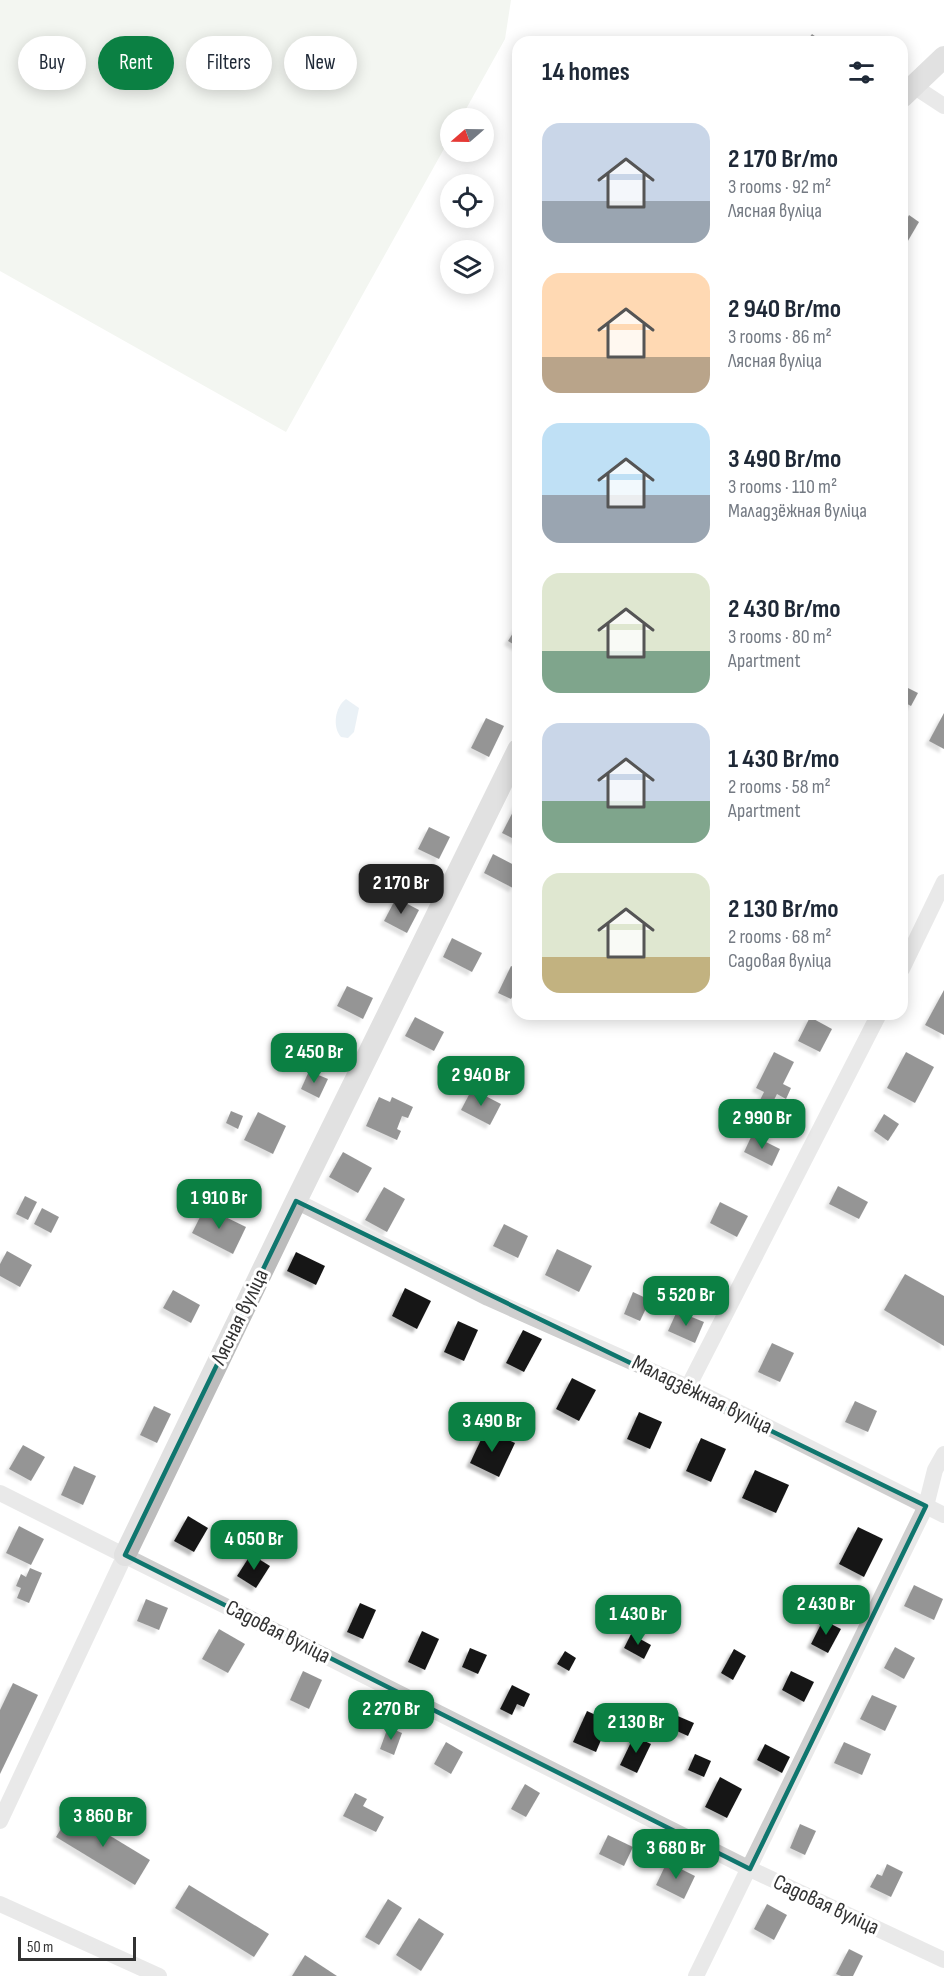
<!DOCTYPE html>
<html lang="en">
<head>
<meta charset="utf-8">
<style>
  :root { --surface:#fff; --page:#f6f6f7; --text:#1f2937; --muted:#747a83; --accent:#0b8043 }
  body { margin:0; font-family:"Sofia Sans Condensed",sans-serif; background:var(--page); color:var(--text); height:100vh; display:flex; flex-direction:column; font-size:22px; white-space:nowrap }
  * { box-sizing:border-box; margin:0 }
  p { font-size:20px; color:var(--muted) }
  .icon { flex:none; width:33px; height:33px; fill:none; stroke:currentColor; stroke-width:2; stroke-linecap:round; stroke-linejoin:round }
  .map { position:relative; flex:1; overflow:hidden }
  .side { position:absolute; left:512px; top:36px; width:396px; height:984px; display:flex; flex-direction:column; background:var(--surface); border-radius:18px; box-shadow:0 3px 15px #0003 }
  .side>* { flex:none }
  .top-card { position:absolute; left:18px; top:36px; width:404px; height:54px; display:flex; gap:12px }
  .needle { width:39px; rotate:250deg }
  .controls { position:absolute; left:440px; top:108px; display:grid; gap:12px }
  .controls a { display:grid; place-items:center; width:54px; height:54px; border-radius:50%; background:var(--surface); box-shadow:0 3px 15px #0003; font-size:30px }
  .scale { position:absolute; left:18px; bottom:15px; width:118px; box-sizing:border-box; padding-left:6px; border:3px solid #323232; border-top:0; font-size:16px; line-height:21px; white-space:nowrap; color:#323232; -webkit-text-stroke:4px #fff; paint-order:stroke }
  .price { position:absolute; translate:-50% -51px; padding:0 14px; border-radius:12px; background:var(--accent); color:#fff; font-size:20px; line-height:39px; filter:drop-shadow(0 2px 3px #0008) }
  .price::after { content:''; position:absolute; left:50%; top:36px; width:18px; height:14px; margin-left:-9px; background:inherit; clip-path:polygon(0 0,100% 0,50% 100%) }
  .price.current { background:#222; color:#fff }
  ul { padding:0; list-style:none }
  li { display:flex; align-items:center; gap:18px; height:150px; padding:0 30px }
  li span { display:grid; place-items:center; flex:none; width:168px; height:120px; border-radius:18px; color:#555 }
  li>.icon { margin-inline-start:auto }
  span .icon { width:72px; height:72px; fill:#fffc; stroke-width:1 }
  li b { font-size:26px }
  h2 { display:flex; justify-content:space-between; align-items:center; height:72px; padding:0 30px; font-size:26px }
  .tag { padding:0 21px; border-radius:27px; background:var(--surface); box-shadow:0 3px 15px #0003; font-size:21px; line-height:54px }
  .tag.current { background:var(--accent); color:#fff }
  .map>svg:first-child { display:block }
  .green { fill:#e4eadf }
  .water { fill:#d1dfea }
  .building { fill:#191919; filter:url(#shadow) }
  .lines { fill:none; stroke-linecap:round; stroke-linejoin:round }
  .street { stroke:#cfcfcf; stroke-width:16 }
  .secondary { stroke:#bcbcbc; stroke-width:22 }
  .marked { fill:none; stroke:#0f766e; stroke-width:4.5; stroke-linejoin:round }
  .labels { text-anchor:middle; dominant-baseline:central; stroke-width:6; stroke-linejoin:round; paint-order:stroke }
  .street-label { font-size:22px; fill:#323232; stroke:#fff }
</style>
</head>
<body>
<div class="map">
<svg width="944" height="1976" viewBox="0 0 944 1976">
  <defs>
    <filter id="shadow"><feDropShadow dx="-4" dy="4" stdDeviation="1.5" flood-color="#0004"/></filter>
  </defs>
  <rect width="100%" height="100%" fill="#fff"/>
  <path class="green" d="M0,0H511L505,39L461,118H450V138L286,432L0,271Z"/>
  <path class="water" d="M346,699L359,708L354,732L348,738L341,737C332,727 335,707 346,699Z"/>
  <g class="building">
    <path d="M812,34L823,42H806Z"/>
    <path d="M909,215L919,222L902,251V228Z"/>
    <path d="M518,625V647L508,641Z"/>
    <path d="M902,685L918,693L911,706L902,701Z"/>
    <path d="M944,713V749L929,741Z"/>
    <path d="M486,718L504,726L489,757L471,748Z"/>
    <path d="M518,802V841L502,833Z"/>
    <path d="M429,827L450,837L439,859L418,849Z"/>
    <path d="M493,854L518,867V879L513,888L484,873Z"/>
    <path d="M396,898L419,910L407,933L384,921Z"/>
    <path d="M452,938L482,953L472,972L443,957Z"/>
    <path d="M511,966L518,969V986L511,999L498,993Z"/>
    <path d="M347,986L373,998L363,1019L337,1006Z"/>
    <path d="M944,990V1035L925,1025Z"/>
    <path d="M415,1017L444,1032L434,1051L405,1036Z"/>
    <path d="M810,1017L832,1029L820,1052L798,1041Z"/>
    <path d="M774,1052L794,1062L783,1084L791,1088L786,1099L777,1094L771,1106L760,1100L764,1092L756,1088Z"/>
    <path d="M906,1052L934,1067L915,1103L887,1088Z"/>
    <path d="M309,1071L328,1079L319,1098L301,1089Z"/>
    <path d="M472,1089L501,1104L490,1125L461,1110Z"/>
    <path d="M379,1097L390,1102L392,1097L413,1107L408,1118L402,1116L397,1129L401,1131L397,1140L366,1126Z"/>
    <path d="M231,1111L243,1116L238,1129L226,1123Z"/>
    <path d="M258,1112L286,1126L273,1154L244,1140Z"/>
    <path d="M884,1114L899,1124L888,1141L874,1131Z"/>
    <path d="M752,1135L780,1149L772,1166L744,1152Z"/>
    <path d="M343,1152L372,1168L358,1193L329,1177Z"/>
    <path d="M838,1186L868,1202L859,1219L829,1204Z"/>
    <path d="M384,1187L405,1199L387,1232L365,1220Z"/>
    <path d="M25,1196L37,1202L28,1220L16,1214Z"/>
    <path d="M720,1202L748,1216L737,1237L710,1223Z"/>
    <path d="M205,1207L246,1227L233,1254L192,1233Z"/>
    <path d="M42,1208L59,1217L51,1233L34,1224Z"/>
    <path d="M504,1224L528,1236L518,1258L493,1246Z"/>
    <path d="M557,1249L592,1266L579,1292L545,1275Z"/>
    <path d="M7,1251L32,1265L20,1287L0,1276V1264Z"/>
    <path d="M296,1252L325,1266L316,1285L287,1271Z"/>
    <path d="M905,1274L944,1296V1346L884,1310Z"/>
    <path d="M405,1288L431,1301L417,1329L392,1316Z"/>
    <path d="M173,1290L200,1305L191,1323L163,1308Z"/>
    <path d="M633,1292L650,1300L640,1321L624,1314Z"/>
    <path d="M677,1311L704,1322L695,1343L668,1331Z"/>
    <path d="M458,1321L478,1330L464,1361L444,1352Z"/>
    <path d="M523,1330L542,1339L524,1372L506,1363Z"/>
    <path d="M772,1343L794,1353L780,1382L758,1372Z"/>
    <path d="M572,1378L596,1390L579,1421L556,1409Z"/>
    <path d="M855,1401L877,1411L868,1432L845,1422Z"/>
    <path d="M154,1406L171,1414L157,1443L140,1435Z"/>
    <path d="M639,1412L662,1422L650,1449L627,1439Z"/>
    <path d="M486,1429L515,1443L499,1477L470,1463Z"/>
    <path d="M701,1438L726,1449L711,1482L686,1471Z"/>
    <path d="M23,1445L45,1457L31,1481L9,1469Z"/>
    <path d="M74,1466L96,1476L83,1505L61,1495Z"/>
    <path d="M755,1470L789,1485L776,1513L742,1498Z"/>
    <path d="M188,1516L208,1528L194,1552L174,1541Z"/>
    <path d="M19,1526L44,1539L31,1565L6,1553Z"/>
    <path d="M858,1527L883,1539L864,1577L839,1564Z"/>
    <path d="M251,1554L270,1566L256,1588L237,1576Z"/>
    <path d="M30,1568L42,1573L29,1603L17,1598L21,1588L16,1586L21,1574L26,1577Z"/>
    <path d="M914,1585L943,1599L934,1620L904,1606Z"/>
    <path d="M146,1599L168,1608L159,1630L137,1621Z"/>
    <path d="M360,1603L376,1610L363,1639L347,1632Z"/>
    <path d="M823,1620L841,1629L828,1653L811,1644Z"/>
    <path d="M219,1629L245,1644L228,1673L202,1659Z"/>
    <path d="M422,1631L439,1639L425,1670L408,1662Z"/>
    <path d="M631,1634L651,1645L644,1659L624,1648Z"/>
    <path d="M895,1647L915,1658L904,1679L884,1668Z"/>
    <path d="M470,1648L487,1655L478,1674L462,1667Z"/>
    <path d="M734,1649L746,1656L733,1680L721,1673Z"/>
    <path d="M565,1651L576,1658L569,1671L557,1664Z"/>
    <path d="M303,1671L322,1680L309,1709L290,1700Z"/>
    <path d="M791,1671L814,1682L804,1702L782,1690Z"/>
    <path d="M13,1683L38,1695L0,1774V1710Z"/>
    <path d="M512,1685L530,1694L524,1707L517,1704L512,1715L500,1709Z"/>
    <path d="M872,1695L897,1706L885,1731L860,1719Z"/>
    <path d="M587,1711L609,1721L596,1752L573,1742Z"/>
    <path d="M673,1714L694,1723L688,1736L668,1727Z"/>
    <path d="M388,1727L402,1733L394,1755L380,1749Z"/>
    <path d="M634,1736L651,1744L637,1773L620,1765Z"/>
    <path d="M446,1742L463,1752L451,1774L434,1764Z"/>
    <path d="M844,1742L871,1754L862,1775L834,1763Z"/>
    <path d="M765,1744L790,1757L782,1773L757,1760Z"/>
    <path d="M695,1754L711,1761L704,1777L688,1770Z"/>
    <path d="M720,1777L742,1789L727,1818L705,1807Z"/>
    <path d="M525,1784L540,1793L526,1817L511,1809Z"/>
    <path d="M355,1793L367,1799L363,1806L384,1817L376,1832L343,1816Z"/>
    <path d="M71,1812L150,1860L135,1885L56,1837Z"/>
    <path d="M800,1824L816,1831L805,1855L790,1848Z"/>
    <path d="M608,1835L633,1847L624,1866L599,1854Z"/>
    <path d="M667,1862L695,1876L684,1899L656,1885Z"/>
    <path d="M887,1864L903,1872L891,1897L870,1887L877,1874L882,1876Z"/>
    <path d="M189,1885L269,1934L254,1957L175,1908Z"/>
    <path d="M388,1899L402,1908L379,1945L365,1937Z"/>
    <path d="M767,1904L787,1915L774,1940L754,1929Z"/>
    <path d="M419,1918L444,1934L421,1971L396,1955Z"/>
    <path d="M849,1949L863,1956L853,1976H841L836,1974Z"/>
    <path d="M305,1955L337,1976H292Z"/>
  </g>
  <g class="lines">
    <g class="street">
      <path d="M912,85L944,106"/>
      <path d="M902,969L944,882"/>
      <path d="M296,1201L488,1298L688,1387L944,1515"/>
      <path d="M688,1387L879,1014"/>
      <path d="M0,1493L750,1869L944,1960"/>
      <path d="M0,1821L125,1555"/>
      <path d="M0,1904L159,1976"/>
      <path d="M696,1976L926,1506L935,1470L944,1454"/>
    </g>
    <g class="secondary">
      <path d="M902,97L944,57"/>
      <path d="M125,1555L296,1201L518,750"/>
    </g>
  </g>
  <path d="M0 0H944V1976H0ZM296,1201L926,1506L750,1869L125,1555Z" fill="#fff" fill-opacity=".55" fill-rule="evenodd"/>
  <path class="marked" d="M296,1201L926,1506L750,1869L125,1555Z"/>
  <g class="labels">
    <g class="street-label">
      <text transform="translate(240 1317) rotate(-64)">Лясная вуліца</text>
      <text transform="translate(702 1395) rotate(26)">Маладзёжная вуліца</text>
      <text transform="translate(278 1632) rotate(27)">Садовая вуліца</text>
      <text transform="translate(826 1905) rotate(25)">Садовая вуліца</text>
    </g>
  </g>
</svg>
<div class="controls">
<a><svg class="needle" viewBox="-14 -14 28 28"><path d="M0-13l5 13h-10z" fill="#e53935"/><path d="M0 13l5-13h-10z" fill="#747a83"/></svg></a>
<a><svg class="icon" aria-label="locate" viewBox="0 0 24 24"><circle cx="12" cy="12" r="6"/><path d="M12 2v4M12 18v4M2 12h4M18 12h4"/></svg></a>
<a><svg class="icon" aria-label="layers" viewBox="0 0 24 24"><path d="M12 4l9 5-9 5-9-5zM3 14l9 5 9-5"/></svg></a>
</div>
<div class="scale">50 m</div>
<b class="price current" style="left:401px;top:915px">2 170 Br</b>
<b class="price" style="left:314px;top:1084px">2 450 Br</b>
<b class="price" style="left:481px;top:1107px">2 940 Br</b>
<b class="price" style="left:762px;top:1150px">2 990 Br</b>
<b class="price" style="left:219px;top:1230px">1 910 Br</b>
<b class="price" style="left:686px;top:1327px">5 520 Br</b>
<b class="price" style="left:492px;top:1453px">3 490 Br</b>
<b class="price" style="left:254px;top:1571px">4 050 Br</b>
<b class="price" style="left:826px;top:1636px">2 430 Br</b>
<b class="price" style="left:638px;top:1646px">1 430 Br</b>
<b class="price" style="left:391px;top:1741px">2 270 Br</b>
<b class="price" style="left:636px;top:1754px">2 130 Br</b>
<b class="price" style="left:103px;top:1848px">3 860 Br</b>
<b class="price" style="left:676px;top:1880px">3 680 Br</b>
<div class="top-card">
<a class="tag">Buy</a>
<a class="tag current">Rent</a>
<a class="tag">Filters</a>
<a class="tag">New</a>
</div>
<section class="side">
<h2>14 homes<svg class="icon" aria-label="filters" viewBox="0 0 24 24"><path d="M4 7h16M4 17h16"/><circle cx="9" cy="7" r="2"/><circle cx="15" cy="17" r="2"/></svg></h2>
<ul>
<li><span style="background:linear-gradient(#c9d6e8 65%,#9aa5b1 0)"><svg class="icon" aria-label="home" viewBox="0 0 24 24"><path d="M3 11l9-7 9 7M6 9v11h12V9"/></svg></span><div><b>2 170 Br/mo</b><p>3 rooms · 92 m²</p><p>Лясная вуліца</p></div></li>
<li><span style="background:linear-gradient(#ffd9b3 70%,#b9a48a 0)"><svg class="icon" aria-label="home" viewBox="0 0 24 24"><path d="M3 11l9-7 9 7M6 9v11h12V9"/></svg></span><div><b>2 940 Br/mo</b><p>3 rooms · 86 m²</p><p>Лясная вуліца</p></div></li>
<li><span style="background:linear-gradient(#bfe0f5 60%,#9aa5b1 0)"><svg class="icon" aria-label="home" viewBox="0 0 24 24"><path d="M3 11l9-7 9 7M6 9v11h12V9"/></svg></span><div><b>3 490 Br/mo</b><p>3 rooms · 110 m²</p><p>Маладзёжная вуліца</p></div></li>
<li><span style="background:linear-gradient(#dfe7d0 65%,#7fa58c 0)"><svg class="icon" aria-label="home" viewBox="0 0 24 24"><path d="M3 11l9-7 9 7M6 9v11h12V9"/></svg></span><div><b>2 430 Br/mo</b><p>3 rooms · 80 m²</p><p>Apartment</p></div></li>
<li><span style="background:linear-gradient(#c9d6e8 65%,#7fa58c 0)"><svg class="icon" aria-label="home" viewBox="0 0 24 24"><path d="M3 11l9-7 9 7M6 9v11h12V9"/></svg></span><div><b>1 430 Br/mo</b><p>2 rooms · 58 m²</p><p>Apartment</p></div></li>
<li><span style="background:linear-gradient(#dfe7d0 70%,#c2b280 0)"><svg class="icon" aria-label="home" viewBox="0 0 24 24"><path d="M3 11l9-7 9 7M6 9v11h12V9"/></svg></span><div><b>2 130 Br/mo</b><p>2 rooms · 68 m²</p><p>Садовая вуліца</p></div></li>
</ul>
</section>
</div>
</body>
</html>
